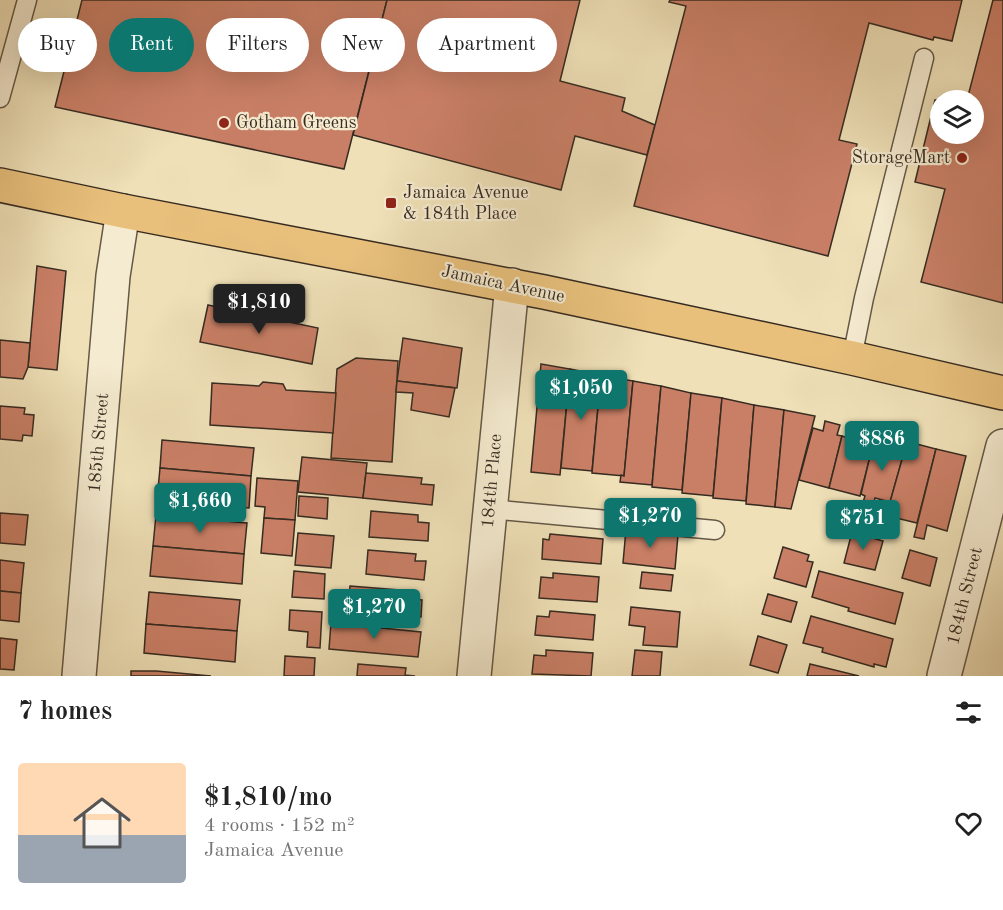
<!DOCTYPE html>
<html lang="en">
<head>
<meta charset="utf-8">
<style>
  :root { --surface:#fff; --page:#f6f6f6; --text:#222; --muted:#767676; --accent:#0f766e }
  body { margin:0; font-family:"Old Standard TT",serif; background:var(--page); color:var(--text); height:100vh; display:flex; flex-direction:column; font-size:22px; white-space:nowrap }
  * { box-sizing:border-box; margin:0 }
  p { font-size:20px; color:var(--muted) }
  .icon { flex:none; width:33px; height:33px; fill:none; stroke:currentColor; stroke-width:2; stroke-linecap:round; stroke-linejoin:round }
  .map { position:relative; height:676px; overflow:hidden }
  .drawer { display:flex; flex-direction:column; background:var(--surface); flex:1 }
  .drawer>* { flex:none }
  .hud { position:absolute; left:18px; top:18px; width:600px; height:54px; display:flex; gap:12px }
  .fabs { position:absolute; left:930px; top:90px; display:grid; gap:12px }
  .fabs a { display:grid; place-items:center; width:54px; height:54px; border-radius:50%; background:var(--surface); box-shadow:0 6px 24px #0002; font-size:30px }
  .price { position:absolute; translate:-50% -51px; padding:0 14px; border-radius:6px; background:var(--accent); color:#fff; font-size:20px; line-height:39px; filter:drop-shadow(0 2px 3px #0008) }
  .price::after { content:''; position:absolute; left:50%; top:36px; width:18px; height:14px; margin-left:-9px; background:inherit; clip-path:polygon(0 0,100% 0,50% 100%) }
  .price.on { background:#222; color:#fff }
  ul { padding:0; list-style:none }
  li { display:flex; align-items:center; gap:18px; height:150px; padding:0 18px }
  li span { display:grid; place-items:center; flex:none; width:168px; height:120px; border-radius:6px; color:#555 }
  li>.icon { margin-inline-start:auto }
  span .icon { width:72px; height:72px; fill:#fffc; stroke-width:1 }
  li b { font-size:26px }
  h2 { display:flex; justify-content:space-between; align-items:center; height:72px; padding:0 18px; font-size:26px }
  .tag { padding:0 21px; border-radius:27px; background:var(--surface); box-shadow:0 6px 24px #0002; font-size:21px; line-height:54px }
  .tag.on { background:var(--accent); color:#fff }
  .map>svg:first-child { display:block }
  .building { fill:#c97f66; stroke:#362b21; stroke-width:1.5 }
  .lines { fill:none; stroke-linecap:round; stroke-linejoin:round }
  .lane-casing { stroke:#645846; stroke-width:21 }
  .street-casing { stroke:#645846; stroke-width:36 }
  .primary-casing { stroke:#362b21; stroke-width:36 }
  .lane { stroke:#f5ebd0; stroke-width:18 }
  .street { stroke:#f5ebd0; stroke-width:33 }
  .primary { stroke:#e8c07c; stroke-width:33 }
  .poi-dot { fill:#8f2418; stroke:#f5ebd0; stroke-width:2 }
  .labels { text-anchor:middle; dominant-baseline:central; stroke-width:4.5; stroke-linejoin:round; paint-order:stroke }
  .poi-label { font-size:18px; fill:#362b21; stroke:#f5ebd0; text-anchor:start }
  .street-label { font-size:18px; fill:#362b21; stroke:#f5ebd0 }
</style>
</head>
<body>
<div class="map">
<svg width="1003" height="676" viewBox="0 0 1003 676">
  <rect width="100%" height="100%" fill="#efe0b7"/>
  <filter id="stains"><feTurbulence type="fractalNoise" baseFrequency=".00333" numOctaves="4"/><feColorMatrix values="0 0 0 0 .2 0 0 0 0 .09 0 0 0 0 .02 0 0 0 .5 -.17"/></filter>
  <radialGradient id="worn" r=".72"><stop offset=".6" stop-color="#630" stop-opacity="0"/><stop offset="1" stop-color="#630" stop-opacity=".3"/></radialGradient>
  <g class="building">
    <path d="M82,0H387L344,169L55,107Z"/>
    <path d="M387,0H580L560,81L625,98L622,111L655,125L647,155L575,136L561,190L353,135Z"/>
    <path d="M670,0H962L952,41L934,37L933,40L869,23L839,140L857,144L828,256L634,206L686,6L669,2Z"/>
    <path d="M993,0H1003V303L921,282L945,189L915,182L935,100L940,101V134H974V100H967Z"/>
    <path d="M37,266L66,271L57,370L28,367Z"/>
    <path d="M208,305L318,328L312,364L200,342Z"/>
    <path d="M403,338L462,348L457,388L397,381Z"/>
    <path d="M0,340L30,343L28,367L23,379L0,377Z"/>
    <path d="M356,358L398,361L392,462L331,458L337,369Z"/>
    <path d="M541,364L570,369L560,475L531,472Z"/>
    <path d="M570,369L601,375L592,471L561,468Z"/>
    <path d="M601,375L633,381L624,476L592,473Z"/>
    <path d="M397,381L455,388L449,417L411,410L413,393L396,392Z"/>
    <path d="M633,381L661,386L652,485L620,482L621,475L624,476Z"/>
    <path d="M263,382L283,384L286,390L336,393L333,433L210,425L212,383L259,386Z"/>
    <path d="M661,386L691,393L682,490L652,487Z"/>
    <path d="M691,393L722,398L713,496L682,493Z"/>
    <path d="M722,398L754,405L746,501L713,498Z"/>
    <path d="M754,405L784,410L775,507L746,504Z"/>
    <path d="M0,406L25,408L24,414L34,415L32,436L23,435L22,441L0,439Z"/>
    <path d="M784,410L815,416L791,509L775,507Z"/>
    <path d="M825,421L840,425L837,435L842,436L829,488L799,480L813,428L823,431Z"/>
    <path d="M854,428L870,432L868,444L873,445L860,496L829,488L842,436L851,439Z"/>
    <path d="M878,437L903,443L900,455L903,456L890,502L875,498L872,511L861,509L865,496L861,494L872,448L876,449Z"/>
    <path d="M162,440L254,448L251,476L160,468Z"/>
    <path d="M909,442L936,449L917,523L892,517L896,504L890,502L903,456L905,457Z"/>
    <path d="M936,449L966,456L947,531L927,525L924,539L914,537Z"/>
    <path d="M302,457L367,463L363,498L298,492Z"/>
    <path d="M160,468L251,476L249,508L157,500Z"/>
    <path d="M366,473L422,478L421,484L434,485L432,505L363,498Z"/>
    <path d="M257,478L298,481L295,520L264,518L265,507L255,506Z"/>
    <path d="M299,496L328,498L327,519L298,516Z"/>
    <path d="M371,511L418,515V522L429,523L428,541L369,537Z"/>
    <path d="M0,513L28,515L25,545L0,543Z"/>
    <path d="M156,515L247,523L244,554L153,546Z"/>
    <path d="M264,518L295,520L292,556L261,553Z"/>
    <path d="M626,529L678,535L675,569L623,563Z"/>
    <path d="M852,532L883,541L875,570L844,563Z"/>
    <path d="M298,533L334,536L331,568L295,565Z"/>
    <path d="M550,534L603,539L601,564L542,559L543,539L549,540Z"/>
    <path d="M153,546L244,554L242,584L150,576Z"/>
    <path d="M783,547L809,555L807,561L813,562L806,587L774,578Z"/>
    <path d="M368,550L416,554L415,561H426L424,580L366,574Z"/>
    <path d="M910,550L937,558L930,586L902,578Z"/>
    <path d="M0,560L24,563L21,593L0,591Z"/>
    <path d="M294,571L325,574L324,599L292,597Z"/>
    <path d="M819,571L903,593L895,624L848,611L849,608L812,597Z"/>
    <path d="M642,572L673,575L671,591L640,588Z"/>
    <path d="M553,573L599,577L597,602L539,598L541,577L553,578Z"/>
    <path d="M350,586L412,591L411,599L422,600L421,617L348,611Z"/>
    <path d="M0,591L21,593L19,622L0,620Z"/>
    <path d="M149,592L240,600L237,631L146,624Z"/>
    <path d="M768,594L797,602L791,622L762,614Z"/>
    <path d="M631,607L680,612L677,647L643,645L645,627L629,625Z"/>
    <path d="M290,610L322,612L320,648L307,647L308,632L289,630Z"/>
    <path d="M550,611L595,615L593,640L535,635L537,616L549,617Z"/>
    <path d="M811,616L893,639L886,667L874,664V667L822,652L823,648L803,643Z"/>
    <path d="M331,623L421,632L418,657L329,649Z"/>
    <path d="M146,624L237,631L235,662L144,653Z"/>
    <path d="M758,636L787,645L778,673L750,665Z"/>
    <path d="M0,638L17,640L14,670L0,669Z"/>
    <path d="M546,650L593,653L591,676L532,674L534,655L546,656Z"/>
    <path d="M635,650L662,652L660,676H632Z"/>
    <path d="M285,656L315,658L314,676H284Z"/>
    <path d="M358,664L406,668L405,675L415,676H357Z"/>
    <path d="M810,664L859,676H807Z"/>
    <path d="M131,671H156L211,676H131Z"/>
  </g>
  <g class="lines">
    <defs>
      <g id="lane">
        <path d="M0,98L27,0"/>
        <path d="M852,358L864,298L924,58"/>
        <path d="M490,509L715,530"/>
      </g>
      <g id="street">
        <path d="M79,676L113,276L123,211"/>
        <path d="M474,676L512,285"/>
        <path d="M944,676L1003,446"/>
      </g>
      <path id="primary" d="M0,185L123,211L544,292L852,358L1003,393"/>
    </defs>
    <use href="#lane" class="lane-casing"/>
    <use href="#street" class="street-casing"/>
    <use href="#primary" class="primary-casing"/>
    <use href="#lane" class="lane"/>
    <use href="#street" class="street"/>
    <use href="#primary" class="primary"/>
  </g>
  <g class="poi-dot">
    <circle cx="224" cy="123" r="6"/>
    <circle cx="962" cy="158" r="6"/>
    <rect x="385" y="197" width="12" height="12" rx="3"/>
  </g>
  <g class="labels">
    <g class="poi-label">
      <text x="236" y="123">Gotham Greens</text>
      <text x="950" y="158" text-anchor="end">StorageMart</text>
      <text x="403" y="193">Jamaica Avenue<tspan x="403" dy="21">&amp; 184th Place</tspan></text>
    </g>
    <g class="street-label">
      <text transform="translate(503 284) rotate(12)">Jamaica Avenue</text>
      <text transform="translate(99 443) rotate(-85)">185th Street</text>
      <text transform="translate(492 481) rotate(-85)">184th Place</text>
      <text transform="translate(965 596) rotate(-76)">184th Street</text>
    </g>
  </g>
  <rect width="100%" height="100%" filter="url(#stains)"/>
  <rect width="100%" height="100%" fill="url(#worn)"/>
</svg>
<div class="fabs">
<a><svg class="icon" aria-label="layers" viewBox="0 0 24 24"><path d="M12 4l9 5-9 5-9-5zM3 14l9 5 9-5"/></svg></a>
</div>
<b class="price on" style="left:259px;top:335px">$1,810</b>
<b class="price" style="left:581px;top:421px">$1,050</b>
<b class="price" style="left:882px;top:472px">$886</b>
<b class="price" style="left:200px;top:534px">$1,660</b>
<b class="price" style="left:650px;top:549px">$1,270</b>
<b class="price" style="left:863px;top:551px">$751</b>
<b class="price" style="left:374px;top:640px">$1,270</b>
<div class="hud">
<a class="tag">Buy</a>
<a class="tag on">Rent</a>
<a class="tag">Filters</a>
<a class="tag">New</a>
<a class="tag">Apartment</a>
</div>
</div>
<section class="drawer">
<h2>7 homes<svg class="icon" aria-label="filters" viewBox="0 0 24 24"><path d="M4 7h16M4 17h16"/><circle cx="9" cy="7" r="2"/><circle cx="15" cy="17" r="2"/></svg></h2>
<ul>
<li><span style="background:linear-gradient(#ffd9b3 60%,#9aa5b1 0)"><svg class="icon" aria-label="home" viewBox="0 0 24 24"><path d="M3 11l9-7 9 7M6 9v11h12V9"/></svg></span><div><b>$1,810/mo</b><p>4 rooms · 152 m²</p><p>Jamaica Avenue</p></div><svg class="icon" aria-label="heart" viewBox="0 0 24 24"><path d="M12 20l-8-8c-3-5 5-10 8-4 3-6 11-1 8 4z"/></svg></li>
</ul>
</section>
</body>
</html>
